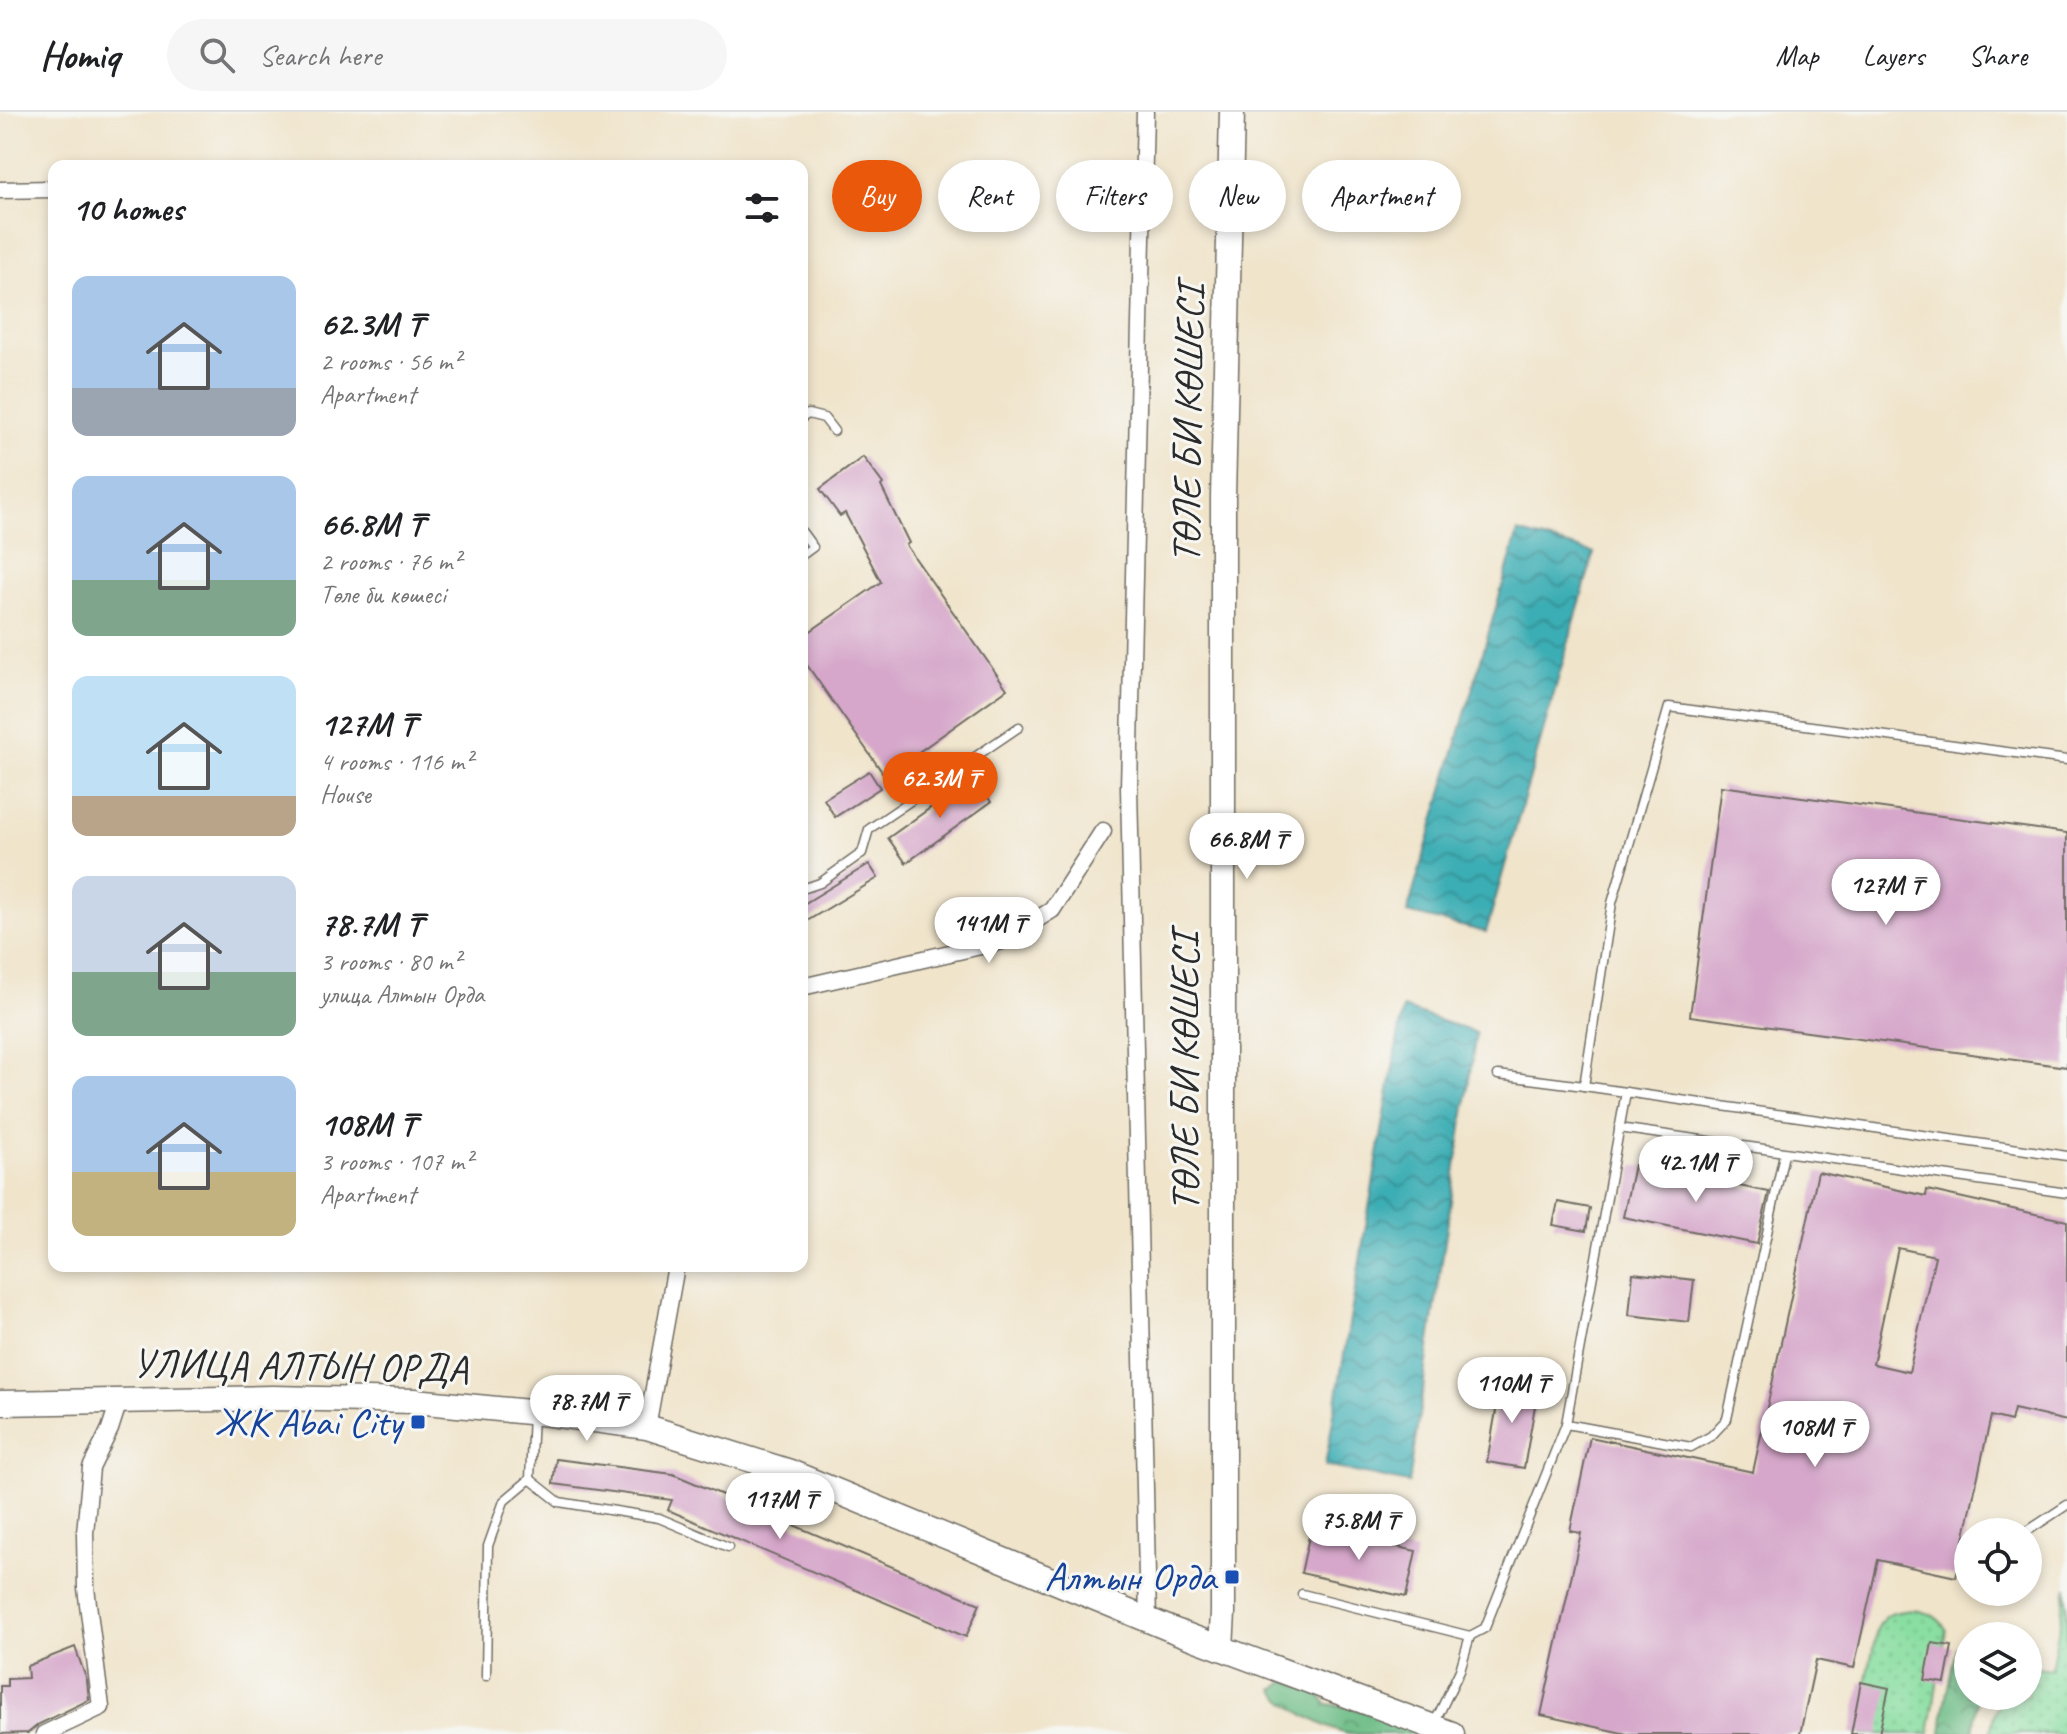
<!DOCTYPE html>
<html lang="en">
<head>
<meta charset="utf-8">
<style>
  :root { --surface:#fff; --page:#f6f6f6; --text:#202124; --muted:#757577; --line:#e0e0e0; --accent:#ea580c }
  body { margin:0; font-family:Caveat,sans-serif; background:var(--page); color:var(--text); height:100vh; display:flex; flex-direction:column; font-size:30px; white-space:nowrap }
  * { box-sizing:border-box; margin:0 }
  p { font-size:26px; color:var(--muted) }
  .icon { flex:none; width:44px; height:44px; fill:none; stroke:currentColor; stroke-width:2; stroke-linecap:round; stroke-linejoin:round }
  .map { position:relative; flex:1; overflow:hidden }
  .details { position:absolute; left:48px; top:48px; width:760px; height:1112px; display:flex; flex-direction:column; background:var(--surface); border-radius:16px; box-shadow:0 4px 12px #0003 }
  .details>* { flex:none }
  .hud { position:absolute; left:832px; top:48px; width:760px; height:72px; display:flex; gap:16px }
  .buttons { position:absolute; left:1954px; top:1406px; display:grid; gap:16px }
  .buttons a { display:grid; place-items:center; width:88px; height:88px; border-radius:50%; background:var(--surface); box-shadow:0 4px 12px #0003; font-size:40px }
  .price { position:absolute; translate:-50% -68px; padding:0 18px; border-radius:28px; background:#fff; color:#222; font-size:26px; line-height:52px; filter:drop-shadow(0 2px 4px #0008) }
  .price::after { content:''; position:absolute; left:50%; top:48px; width:24px; height:18px; margin-left:-12px; background:inherit; clip-path:polygon(0 0,100% 0,50% 100%) }
  .price.on { background:var(--accent); color:#fff }
  ul { padding:0; list-style:none }
  li { display:flex; align-items:center; gap:24px; height:200px; padding:0 24px }
  li span { display:grid; place-items:center; flex:none; width:224px; height:160px; border-radius:16px; color:#555 }
  li>.icon { margin-inline-start:auto }
  span .icon { width:96px; height:96px; fill:#fffc; stroke-width:1 }
  li b { font-size:34px }
  h2 { display:flex; justify-content:space-between; align-items:center; height:96px; padding:0 24px; font-size:34px }
  .tag { padding:0 28px; border-radius:36px; background:var(--surface); box-shadow:0 4px 12px #0003; font-size:28px; line-height:72px }
  .tag.on { background:var(--accent); color:#fff }
  header { display:flex; align-items:center; gap:48px; box-sizing:border-box; height:112px; padding:0 40px; background:var(--surface); border-bottom:2px solid var(--line) }
  header strong { font-size:38px }
  nav { display:flex; gap:44px; margin-inline-start:auto; font-size:28px }
  .search { width:560px; height:72px; background:var(--page); display:flex; align-items:center; gap:20px; box-sizing:border-box; padding:0 28px; border-radius:44px; color:var(--muted); font-size:30px }
  .map>svg:first-child { display:block }
  .grass { fill:url(#grass-dots); stroke:#5a8466; stroke-width:2 }
  .forest { fill:url(#forest-crowns); stroke:#4c7459; stroke-width:2 }
  .water { fill:url(#water-waves); stroke:#336c70; stroke-width:2 }
  .building { fill:#d6a7ca; fill-rule:evenodd }
  .lines { fill:none; stroke-linecap:round; stroke-linejoin:round }
  .service-casing { stroke:#706c63; stroke-width:11 }
  .minor-casing { stroke:#706c63; stroke-width:19 }
  .secondary-casing { stroke:#706c63; stroke-width:27 }
  .service { stroke:#fff; stroke-width:8 }
  .minor { stroke:#fff; stroke-width:16 }
  .secondary { stroke:#fff; stroke-width:24 }
  .transit-dot { fill:#1a4fb4; stroke:#f6f6f2; stroke-width:3 }
  .labels { text-anchor:middle; dominant-baseline:central; stroke-width:6; stroke-linejoin:round; paint-order:stroke }
  .street-label { font-size:40px; fill:#2b2b2b; stroke:#f6f6f2 }
  .transit-label { font-size:40px; fill:#164399; stroke:#f6f6f2; text-anchor:end }
</style>
</head>
<body>
<header>
<strong>Homiq</strong>
<div class="search"><svg class="icon" aria-label="search" viewBox="0 0 24 24"><circle cx="10" cy="10" r="6"/><path d="M15 15l6 6"/></svg>Search here</div>
<nav><a>Map</a><a>Layers</a><a>Share</a></nav>
</header>
<div class="map">
<svg width="2067" height="1622" viewBox="0 0 2067 1622">
  <defs>
    <pattern id="grass-dots" width="8" height="8" patternUnits="userSpaceOnUse" patternTransform="scale(2)"><rect width="8" height="8" fill="#89dea1"/><path d="M2 2h.1M6 6h.1" fill="none" stroke="#76bf8b" stroke-width="1.8" stroke-linecap="round"/></pattern>
    <pattern id="forest-crowns" width="20" height="18" patternUnits="userSpaceOnUse" patternTransform="scale(2)"><rect width="20" height="18" fill="#6ebd87"/><path d="M2 6a3 3 0 1 1 6 0M12 15a3 3 0 1 1 6 0" fill="none" stroke="#5b9a6f"/></pattern>
    <pattern id="water-waves" width="16" height="10" patternUnits="userSpaceOnUse" patternTransform="scale(2)"><rect width="16" height="10" fill="#3badb4"/><path d="M0 5q4-4 8 0t8 0" fill="none" stroke="#328d93"/></pattern>
  </defs>
  <rect width="100%" height="100%" fill="#f6f6f2"/>
  <filter id="ink" filterUnits="userSpaceOnUse"><feTurbulence type="fractalNoise" baseFrequency=".0125" numOctaves="2"/><feDisplacementMap in="SourceGraphic" scale="16" xChannelSelector="R" yChannelSelector="G"/><feConvolveMatrix kernelMatrix="1 2 1 2 8 2 1 2 1" color-interpolation-filters="sRGB"/></filter>
  <filter id="wash" filterUnits="userSpaceOnUse"><feTurbulence type="fractalNoise" baseFrequency=".006" numOctaves="4" result="noise"/><feDisplacementMap in="SourceGraphic" scale="32" xChannelSelector="R" yChannelSelector="G"/><feGaussianBlur stdDeviation="1.8" result="paint"/><feColorMatrix in="noise" values="0 0 0 0 0 0 0 0 0 0 0 0 0 0 0 0 0 1.4 0 .05"/><feComposite in="paint" operator="in"/></filter>
  <g filter="url(#wash)">
    <rect width="100%" height="100%" fill="#f0e4cb"/>
    <g class="grass">
      <path d="M2067,1475V1622H1990L1994,1602L2002,1584H2028V1554L2051,1557Z"/>
      <path d="M1914,1498C1929,1501 1938,1504 1946,1517L1929,1622H1856L1877,1517C1887,1499 1895,1500 1914,1498Z"/>
    </g>
    <g class="forest">
      <path d="M1966,1528L1968,1584H1978L1973,1620L1941,1622L1944,1594L1956,1536Z"/>
      <path d="M1285,1569L1316,1579L1327,1592L1350,1595L1436,1622C1413,1622 1368,1622 1348,1622C1326,1617 1287,1596 1274,1578Z"/>
    </g>
    <g class="water">
      <path d="M1518,420L1594,441L1486,820L1407,801Z"/>
      <path d="M1403,896L1476,921L1409,1371L1325,1354Z"/>
    </g>
    <g id="blocks">
      <g class="building">
        <path d="M863,345L883,372L881,374L909,431L906,433L1007,577L885,664L802,546V525L881,470L845,401L840,404L820,377Z"/>
        <path d="M869,659L880,676L835,705L824,687Z"/>
        <path d="M974,665L991,690L906,751L888,726Z"/>
        <path d="M1721,674L2067,721V955L1690,904Z"/>
        <path d="M869,752L878,766L802,812V793Z"/>
        <path d="M1634,1053L1769,1080L1757,1132L1623,1105Z"/>
        <path d="M1818,1060L1926,1084L1927,1078L2067,1109V1309L2014,1297L2011,1309L1991,1304L1956,1465L1878,1448L1854,1556L1816,1548L1800,1622H1627L1541,1603L1581,1421L1570,1419L1590,1325L1753,1360ZM1898,1136L1935,1144L1909,1260L1873,1252Z"/>
        <path d="M1558,1090L1590,1096L1586,1119L1553,1113Z"/>
        <path d="M1633,1161L1694,1168L1689,1210L1629,1203Z"/>
        <path d="M1501,1270L1538,1277L1524,1356L1487,1350Z"/>
        <path d="M556,1347L673,1362L980,1492L966,1525L668,1398L672,1388L553,1372Z"/>
        <path d="M1311,1416L1416,1439L1406,1485L1301,1461Z"/>
        <path d="M1932,1531L1952,1534L1945,1571L1925,1568Z"/>
        <path d="M75,1535L87,1569L89,1588L39,1612L28,1621L0,1622V1574H7V1567L28,1566L27,1554Z"/>
        <path d="M1861,1570L1889,1576L1879,1622H1851Z"/>
      </g>
    </g>
  </g>
  <g filter="url(#ink)">
    <use href="#blocks" fill-opacity="0" stroke="#706c63" stroke-width="2"/>
    <g class="lines">
      <defs>
        <g id="service">
          <path d="M802,306L808,302L824,306L834,319"/>
          <path d="M802,420L813,435L802,443"/>
          <path d="M802,777L820,771L862,741L869,717L1019,615"/>
          <path d="M1498,963L1584,974L1612,791L1669,595L2067,648"/>
          <path d="M1584,974L2067,1044"/>
          <path d="M1619,1016L2067,1081"/>
          <path d="M1566,1312L1691,1335L1711,1324L1727,1307L1784,1042"/>
          <path d="M530,1367L559,1390L659,1406L728,1435"/>
          <path d="M2026,1420L2067,1393"/>
          <path d="M1302,1482L1470,1524L1485,1516L1566,1312L1626,980"/>
          <path d="M486,1564L488,1434L504,1389L530,1367L533,1303"/>
          <path d="M1434,1612L1460,1558L1470,1524"/>
        </g>
        <g id="minor">
          <path d="M1145,0L1129,676L1148,1508"/>
          <path d="M0,78L54,77"/>
          <path d="M802,875L1002,829L1052,798L1103,719"/>
          <path d="M647,1315L676,1154"/>
          <path d="M44,1622L101,1595L86,1476L85,1421L91,1356L110,1317L119,1289"/>
        </g>
        <g id="secondary">
          <path d="M0,1291L273,1286L415,1289L550,1302L647,1315L790,1360L1175,1519L1452,1622"/>
          <path d="M1221,1536L1223,1501V385L1232,0"/>
        </g>
      </defs>
      <use href="#service" class="service-casing"/>
      <use href="#minor" class="minor-casing"/>
      <use href="#secondary" class="secondary-casing"/>
      <use href="#service" class="service"/>
      <use href="#minor" class="minor"/>
      <use href="#secondary" class="secondary"/>
    </g>
  </g>
  <g class="transit-dot">
    <rect x="410" y="1302" width="16" height="16" rx="4"/>
    <rect x="1224" y="1457" width="16" height="16" rx="4"/>
  </g>
  <g class="labels">
    <g class="street-label">
      <text transform="translate(1188 312) rotate(-89)">ТӨЛЕ БИ КӨШЕСІ</text>
      <text transform="translate(1185 960) rotate(-90)">ТӨЛЕ БИ КӨШЕСІ</text>
      <text transform="translate(300 1254) rotate(1)">УЛИЦА АЛТЫН ОРДА</text>
    </g>
    <g class="transit-label">
      <text x="402" y="1310">ЖК Abai City</text>
      <text x="1216" y="1465">Алтын Орда</text>
    </g>
  </g>
</svg>
<div class="buttons">
<a><svg class="icon" aria-label="locate" viewBox="0 0 24 24"><circle cx="12" cy="12" r="6"/><path d="M12 2v4M12 18v4M2 12h4M18 12h4"/></svg></a>
<a><svg class="icon" aria-label="layers" viewBox="0 0 24 24"><path d="M12 4l9 5-9 5-9-5zM3 14l9 5 9-5"/></svg></a>
</div>
<b class="price on" style="left:940px;top:708px">62.3M ₸</b>
<b class="price" style="left:1247px;top:769px">66.8M ₸</b>
<b class="price" style="left:1886px;top:815px">127M ₸</b>
<b class="price" style="left:989px;top:853px">141M ₸</b>
<b class="price" style="left:1696px;top:1092px">42.1M ₸</b>
<b class="price" style="left:1512px;top:1313px">110M ₸</b>
<b class="price" style="left:587px;top:1331px">78.7M ₸</b>
<b class="price" style="left:1815px;top:1357px">108M ₸</b>
<b class="price" style="left:780px;top:1429px">117M ₸</b>
<b class="price" style="left:1359px;top:1450px">75.8M ₸</b>
<div class="hud">
<a class="tag on">Buy</a>
<a class="tag">Rent</a>
<a class="tag">Filters</a>
<a class="tag">New</a>
<a class="tag">Apartment</a>
</div>
<section class="details">
<h2>10 homes<svg class="icon" aria-label="filters" viewBox="0 0 24 24"><path d="M4 7h16M4 17h16"/><circle cx="9" cy="7" r="2"/><circle cx="15" cy="17" r="2"/></svg></h2>
<ul>
<li><span style="background:linear-gradient(#a9c7e8 70%,#9aa5b1 0)"><svg class="icon" aria-label="home" viewBox="0 0 24 24"><path d="M3 11l9-7 9 7M6 9v11h12V9"/></svg></span><div><b>62.3M ₸</b><p>2 rooms · 56 m²</p><p>Apartment</p></div></li>
<li><span style="background:linear-gradient(#a9c7e8 65%,#7fa58c 0)"><svg class="icon" aria-label="home" viewBox="0 0 24 24"><path d="M3 11l9-7 9 7M6 9v11h12V9"/></svg></span><div><b>66.8M ₸</b><p>2 rooms · 76 m²</p><p>Төле би көшесі</p></div></li>
<li><span style="background:linear-gradient(#bfe0f5 75%,#b9a48a 0)"><svg class="icon" aria-label="home" viewBox="0 0 24 24"><path d="M3 11l9-7 9 7M6 9v11h12V9"/></svg></span><div><b>127M ₸</b><p>4 rooms · 116 m²</p><p>House</p></div></li>
<li><span style="background:linear-gradient(#c9d6e8 60%,#7fa58c 0)"><svg class="icon" aria-label="home" viewBox="0 0 24 24"><path d="M3 11l9-7 9 7M6 9v11h12V9"/></svg></span><div><b>78.7M ₸</b><p>3 rooms · 80 m²</p><p>улица Алтын Орда</p></div></li>
<li><span style="background:linear-gradient(#a9c7e8 60%,#c2b280 0)"><svg class="icon" aria-label="home" viewBox="0 0 24 24"><path d="M3 11l9-7 9 7M6 9v11h12V9"/></svg></span><div><b>108M ₸</b><p>3 rooms · 107 m²</p><p>Apartment</p></div></li>
</ul>
</section>
</div>
</body>
</html>
